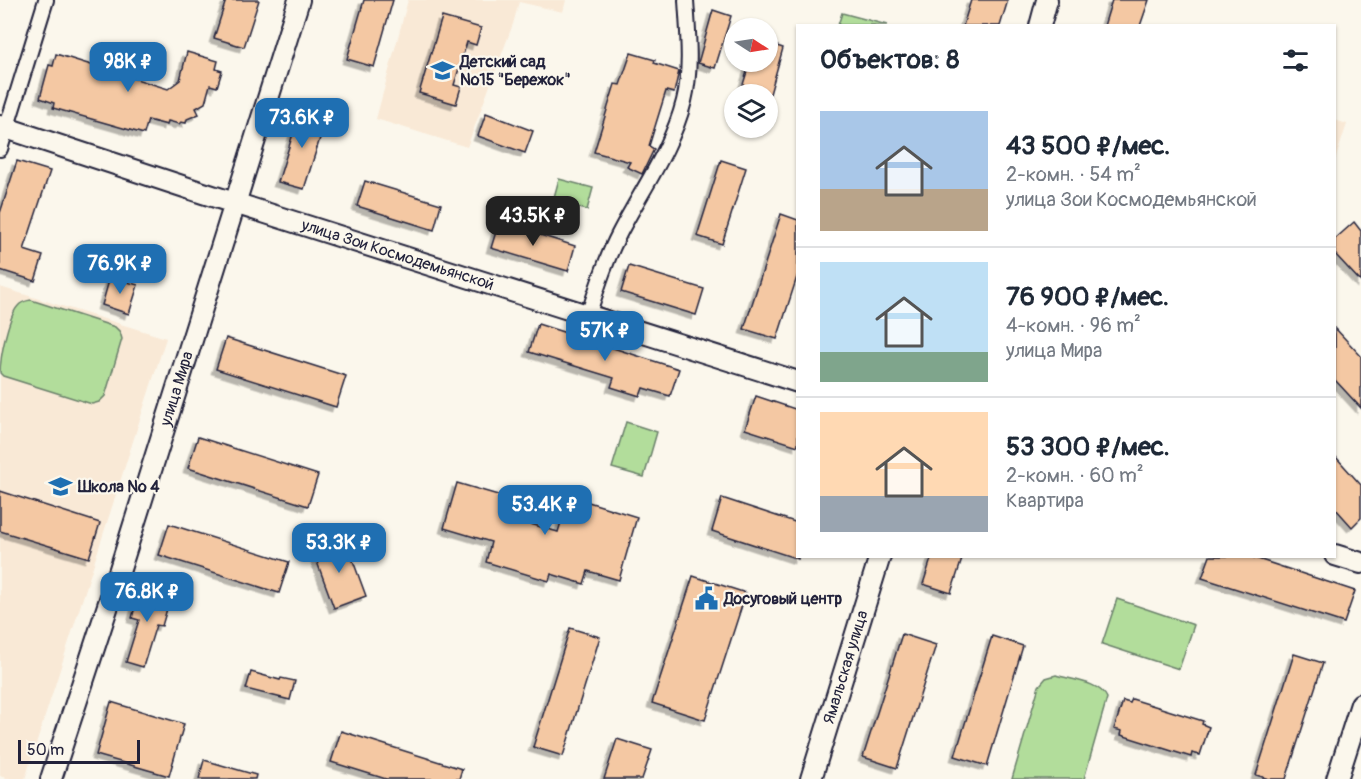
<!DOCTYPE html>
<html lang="ru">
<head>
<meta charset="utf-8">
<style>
  :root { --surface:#fff; --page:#f6f6f7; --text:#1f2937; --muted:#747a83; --line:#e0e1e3; --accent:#1f6fb2 }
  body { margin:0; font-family:Pangolin,sans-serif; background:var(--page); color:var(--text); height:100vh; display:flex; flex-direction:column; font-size:22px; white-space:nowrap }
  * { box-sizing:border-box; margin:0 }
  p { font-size:20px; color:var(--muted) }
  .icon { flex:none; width:33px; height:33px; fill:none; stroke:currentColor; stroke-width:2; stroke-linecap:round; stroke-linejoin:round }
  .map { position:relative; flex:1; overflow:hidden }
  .details { position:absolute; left:796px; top:24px; width:540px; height:534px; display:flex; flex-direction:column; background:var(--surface); border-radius:0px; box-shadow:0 2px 4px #0004 }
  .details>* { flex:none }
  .needle { width:39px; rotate:102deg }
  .buttons { position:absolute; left:724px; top:18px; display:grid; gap:12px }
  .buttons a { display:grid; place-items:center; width:54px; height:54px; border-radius:50%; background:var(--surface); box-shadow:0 2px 4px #0004; font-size:30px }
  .scale { position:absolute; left:18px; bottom:15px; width:122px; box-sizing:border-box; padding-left:6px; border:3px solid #22223b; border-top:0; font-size:16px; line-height:21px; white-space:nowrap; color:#22223b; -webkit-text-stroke:4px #fbf7ec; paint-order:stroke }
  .price { position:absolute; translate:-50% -51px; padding:0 14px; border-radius:12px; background:var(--accent); color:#fff; font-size:20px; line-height:39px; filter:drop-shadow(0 2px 3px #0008) }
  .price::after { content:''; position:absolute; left:50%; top:36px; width:18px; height:14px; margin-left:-9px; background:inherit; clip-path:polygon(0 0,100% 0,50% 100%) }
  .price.selected { background:#222; color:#fff }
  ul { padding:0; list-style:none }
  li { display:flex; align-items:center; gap:18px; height:150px; padding:0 24px }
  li+li { border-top:2px solid var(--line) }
  li span { display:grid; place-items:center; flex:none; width:168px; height:120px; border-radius:0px; color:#555 }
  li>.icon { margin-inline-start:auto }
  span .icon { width:72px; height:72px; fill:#fffc; stroke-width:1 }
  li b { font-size:26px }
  h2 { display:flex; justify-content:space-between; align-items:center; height:72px; padding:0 24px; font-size:26px }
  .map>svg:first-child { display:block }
  .built { fill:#f9e9d6 }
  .green { fill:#b2dd9b; stroke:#6a806b; stroke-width:1.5 }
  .building { fill:#f4c8a3; stroke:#22223b; stroke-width:1.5; filter:url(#shadow) }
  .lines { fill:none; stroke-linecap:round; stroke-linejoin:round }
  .street-casing { stroke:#22223b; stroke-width:18 }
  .secondary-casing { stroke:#22223b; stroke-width:24 }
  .street { stroke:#fbf7ec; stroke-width:14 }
  .secondary { stroke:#fbf7ec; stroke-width:20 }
  .labels { text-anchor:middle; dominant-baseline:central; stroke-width:4.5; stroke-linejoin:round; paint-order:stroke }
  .poi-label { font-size:16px; font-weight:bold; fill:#22223b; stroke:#fbf7ec; text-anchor:start }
  .street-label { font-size:16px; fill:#22223b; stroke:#fbf7ec }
</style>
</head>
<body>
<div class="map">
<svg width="1361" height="779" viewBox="0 0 1361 779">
  <defs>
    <filter id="shadow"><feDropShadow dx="-4.5" dy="4.5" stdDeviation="0" flood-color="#0004"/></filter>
  </defs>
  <rect width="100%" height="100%" fill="#fbf7ec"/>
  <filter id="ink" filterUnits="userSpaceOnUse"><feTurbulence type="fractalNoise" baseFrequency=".0167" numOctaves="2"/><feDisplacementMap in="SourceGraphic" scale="12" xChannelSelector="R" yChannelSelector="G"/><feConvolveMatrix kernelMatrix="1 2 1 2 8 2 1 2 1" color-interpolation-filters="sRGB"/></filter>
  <g filter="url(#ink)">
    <g class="built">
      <path d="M408,0H566L563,12L519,2L513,24L467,147L376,119Z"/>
      <path d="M1335,120L1347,124L1335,160Z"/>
      <path d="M0,287L166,338L25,779H10L0,776Z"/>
    </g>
    <g class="green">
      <path d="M842,13L887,25H838Z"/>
      <path d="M559,179L593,188L587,210L553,201Z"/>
      <path d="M31,300L115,327L120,332L122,339L105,396L99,402L92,404L3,376L0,373C0,358 8,317 18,306C22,301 26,301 31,300Z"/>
      <path d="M626,422L657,432L644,477L612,468Z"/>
      <path d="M1117,599L1194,625L1179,669L1102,644Z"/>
      <path d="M1056,675C1072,680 1100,682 1107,698L1084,779H1012L1039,686L1046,678Z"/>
    </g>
    <g class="building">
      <path d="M226,0H259L244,47L214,38Z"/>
      <path d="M364,0H393L374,67L347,59Z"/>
      <path d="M971,0H1008L1000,26H963Z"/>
      <path d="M1112,0H1149L1140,26H1104Z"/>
      <path d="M713,10L731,16L715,68L698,63Z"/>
      <path d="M442,17L481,28L476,45L467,42L454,85L461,87L456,104L419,93Z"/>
      <path d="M768,43L783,48L770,94H740L750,62H768Z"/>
      <path d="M187,52L218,61L216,69L222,71L217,87L210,85L205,103L196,108L199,114L187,119L186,123L181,122L179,124L168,121L167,125L148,120L144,134L53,108L54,103L40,98L49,65L53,66L56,54L168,89L180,80Z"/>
      <path d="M631,53L655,60L654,63L679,71L674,93L666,91L649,146L654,149L642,174L627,167L630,162L594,152L615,84L620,85Z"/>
      <path d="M301,108L327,116L304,189L278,182Z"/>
      <path d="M486,113L533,131L525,153L478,136Z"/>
      <path d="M721,160L746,168L722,244L697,236Z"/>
      <path d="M17,161L50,171L24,250L43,256L35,281L0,270V213Z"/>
      <path d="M365,181L441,204L434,230L357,206Z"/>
      <path d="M781,214L798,220V274L777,339L744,329Z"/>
      <path d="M499,222L575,246L568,271L491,248Z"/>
      <path d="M1354,222L1361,231V282L1335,254V239Z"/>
      <path d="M629,266L704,289L696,315L621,292Z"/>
      <path d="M110,277L138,285L129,314L102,305Z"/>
      <path d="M538,324L679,369L670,396L643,388L640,396L611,387L614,378L529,352Z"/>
      <path d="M1335,328L1361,356V408L1335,380Z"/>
      <path d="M226,338L346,376L336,407L216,369Z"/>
      <path d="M756,396L798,410V446L745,429Z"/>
      <path d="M198,437L318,475L308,506L188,468Z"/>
      <path d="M1335,456L1361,485V518L1352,527L1335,508Z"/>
      <path d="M457,483L522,502L517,520L558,532L569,496L637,517L619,580L588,571L584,584L551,574L549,581L486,562L491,542L444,528Z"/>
      <path d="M0,491L100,523L89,558L0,531Z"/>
      <path d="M722,498L798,523V559L712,531Z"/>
      <path d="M169,524L289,562L279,593L159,555Z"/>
      <path d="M345,539L366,596L334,608L313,551Z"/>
      <path d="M932,556H963L951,593L923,584Z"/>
      <path d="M1210,556H1249L1355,591L1344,623L1202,578Z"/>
      <path d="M693,576L746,593L705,720L652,703Z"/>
      <path d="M148,589L171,595L162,626L156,625L143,667L126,662L139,620L132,618L139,592L147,595Z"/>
      <path d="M570,628L600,637L563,756L533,747Z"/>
      <path d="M902,634L936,645L897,768L863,757Z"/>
      <path d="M992,636L1023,646L987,766L955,756Z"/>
      <path d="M1294,654L1323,663L1286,779H1269L1256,775Z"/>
      <path d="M251,672L280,680L281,678L295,681L290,700L246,689Z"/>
      <path d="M1132,699L1203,721L1202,724L1209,727L1200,755L1192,753L1191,757L1121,735L1122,731L1114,729L1123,701L1130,703Z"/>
      <path d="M111,702L184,724L169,776L96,755Z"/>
      <path d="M341,731L462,769L459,779H386L331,762Z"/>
      <path d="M617,739L652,750L642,779H604Z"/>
      <path d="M204,760L256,775L255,779H199Z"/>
    </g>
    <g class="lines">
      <defs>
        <g id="street">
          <path d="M0,149L46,0"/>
          <path d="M588,316C597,288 606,259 619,234C641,191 672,149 684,101C692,69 688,33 686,0"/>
        </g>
        <g id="secondary">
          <path d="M1040,26L1047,0"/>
          <path id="s1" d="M0,126L203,193L798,382"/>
          <path d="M1335,555L1361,563"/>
          <path id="s2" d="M51,779L120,569L299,0"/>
          <path id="s3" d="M811,779L880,556"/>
          <path d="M1337,779L1361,704"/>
        </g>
      </defs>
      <use href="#street" class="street-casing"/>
      <use href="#secondary" class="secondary-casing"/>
      <use href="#street" class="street"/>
      <use href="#secondary" class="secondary"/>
    </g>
  </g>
  <defs>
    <symbol id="school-bare" viewBox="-9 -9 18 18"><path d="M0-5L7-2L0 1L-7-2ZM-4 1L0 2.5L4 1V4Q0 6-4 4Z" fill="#1f6fb2" stroke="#fbf7ec" stroke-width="2.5" paint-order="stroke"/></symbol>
    <symbol id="civic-bare" viewBox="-9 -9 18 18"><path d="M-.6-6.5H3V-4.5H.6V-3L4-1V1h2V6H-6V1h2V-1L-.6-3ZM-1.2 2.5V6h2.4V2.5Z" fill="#1f6fb2" stroke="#fbf7ec" stroke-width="2.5" paint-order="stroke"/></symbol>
  </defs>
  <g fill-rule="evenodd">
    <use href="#school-bare" x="426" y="54" width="33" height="33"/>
    <use href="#school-bare" x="44" y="470" width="33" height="33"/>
    <use href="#civic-bare" x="690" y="582" width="33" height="33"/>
  </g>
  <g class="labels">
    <g class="poi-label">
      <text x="460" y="62">Детский сад<tspan x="460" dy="18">№15 "Бережок"</tspan></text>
      <text x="78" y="487">Школа № 4</text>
      <text x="724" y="599">Досуговый центр</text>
    </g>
    <g class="street-label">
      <text stroke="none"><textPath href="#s1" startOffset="418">улица Зои Космодемьянской</textPath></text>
      <text stroke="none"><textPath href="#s2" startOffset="410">улица Мира</textPath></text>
      <text stroke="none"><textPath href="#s3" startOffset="117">Ямальская улица</textPath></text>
    </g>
  </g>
</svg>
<div class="buttons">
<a><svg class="needle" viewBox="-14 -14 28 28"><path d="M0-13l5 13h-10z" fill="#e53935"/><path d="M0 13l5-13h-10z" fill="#747a83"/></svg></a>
<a><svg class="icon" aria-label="layers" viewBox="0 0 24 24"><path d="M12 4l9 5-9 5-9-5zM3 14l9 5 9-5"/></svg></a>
</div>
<div class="scale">50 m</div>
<b class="price" style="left:128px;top:93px">98K ₽</b>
<b class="price" style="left:302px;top:149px">73.6K ₽</b>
<b class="price selected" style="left:533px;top:247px">43.5K ₽</b>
<b class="price" style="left:120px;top:295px">76.9K ₽</b>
<b class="price" style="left:605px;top:362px">57K ₽</b>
<b class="price" style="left:545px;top:536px">53.4K ₽</b>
<b class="price" style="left:339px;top:574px">53.3K ₽</b>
<b class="price" style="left:147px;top:623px">76.8K ₽</b>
<section class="details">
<h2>Объектов: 8<svg class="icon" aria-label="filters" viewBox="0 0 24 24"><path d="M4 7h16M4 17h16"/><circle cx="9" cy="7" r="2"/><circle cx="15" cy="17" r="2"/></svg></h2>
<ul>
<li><span style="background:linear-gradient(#a9c7e8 65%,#b9a48a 0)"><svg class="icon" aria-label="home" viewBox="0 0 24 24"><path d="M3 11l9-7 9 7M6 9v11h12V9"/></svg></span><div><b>43 500 ₽/мес.</b><p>2-комн. · 54 m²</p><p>улица Зои Космодемьянской</p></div></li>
<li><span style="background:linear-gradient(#bfe0f5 75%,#7fa58c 0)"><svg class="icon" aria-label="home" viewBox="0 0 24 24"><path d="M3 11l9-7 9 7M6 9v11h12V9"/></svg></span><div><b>76 900 ₽/мес.</b><p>4-комн. · 96 m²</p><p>улица Мира</p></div></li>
<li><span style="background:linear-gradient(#ffd9b3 70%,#9aa5b1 0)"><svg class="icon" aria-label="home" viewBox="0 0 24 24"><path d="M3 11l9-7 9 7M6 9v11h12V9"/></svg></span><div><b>53 300 ₽/мес.</b><p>2-комн. · 60 m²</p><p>Квартира</p></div></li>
</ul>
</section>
</div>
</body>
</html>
